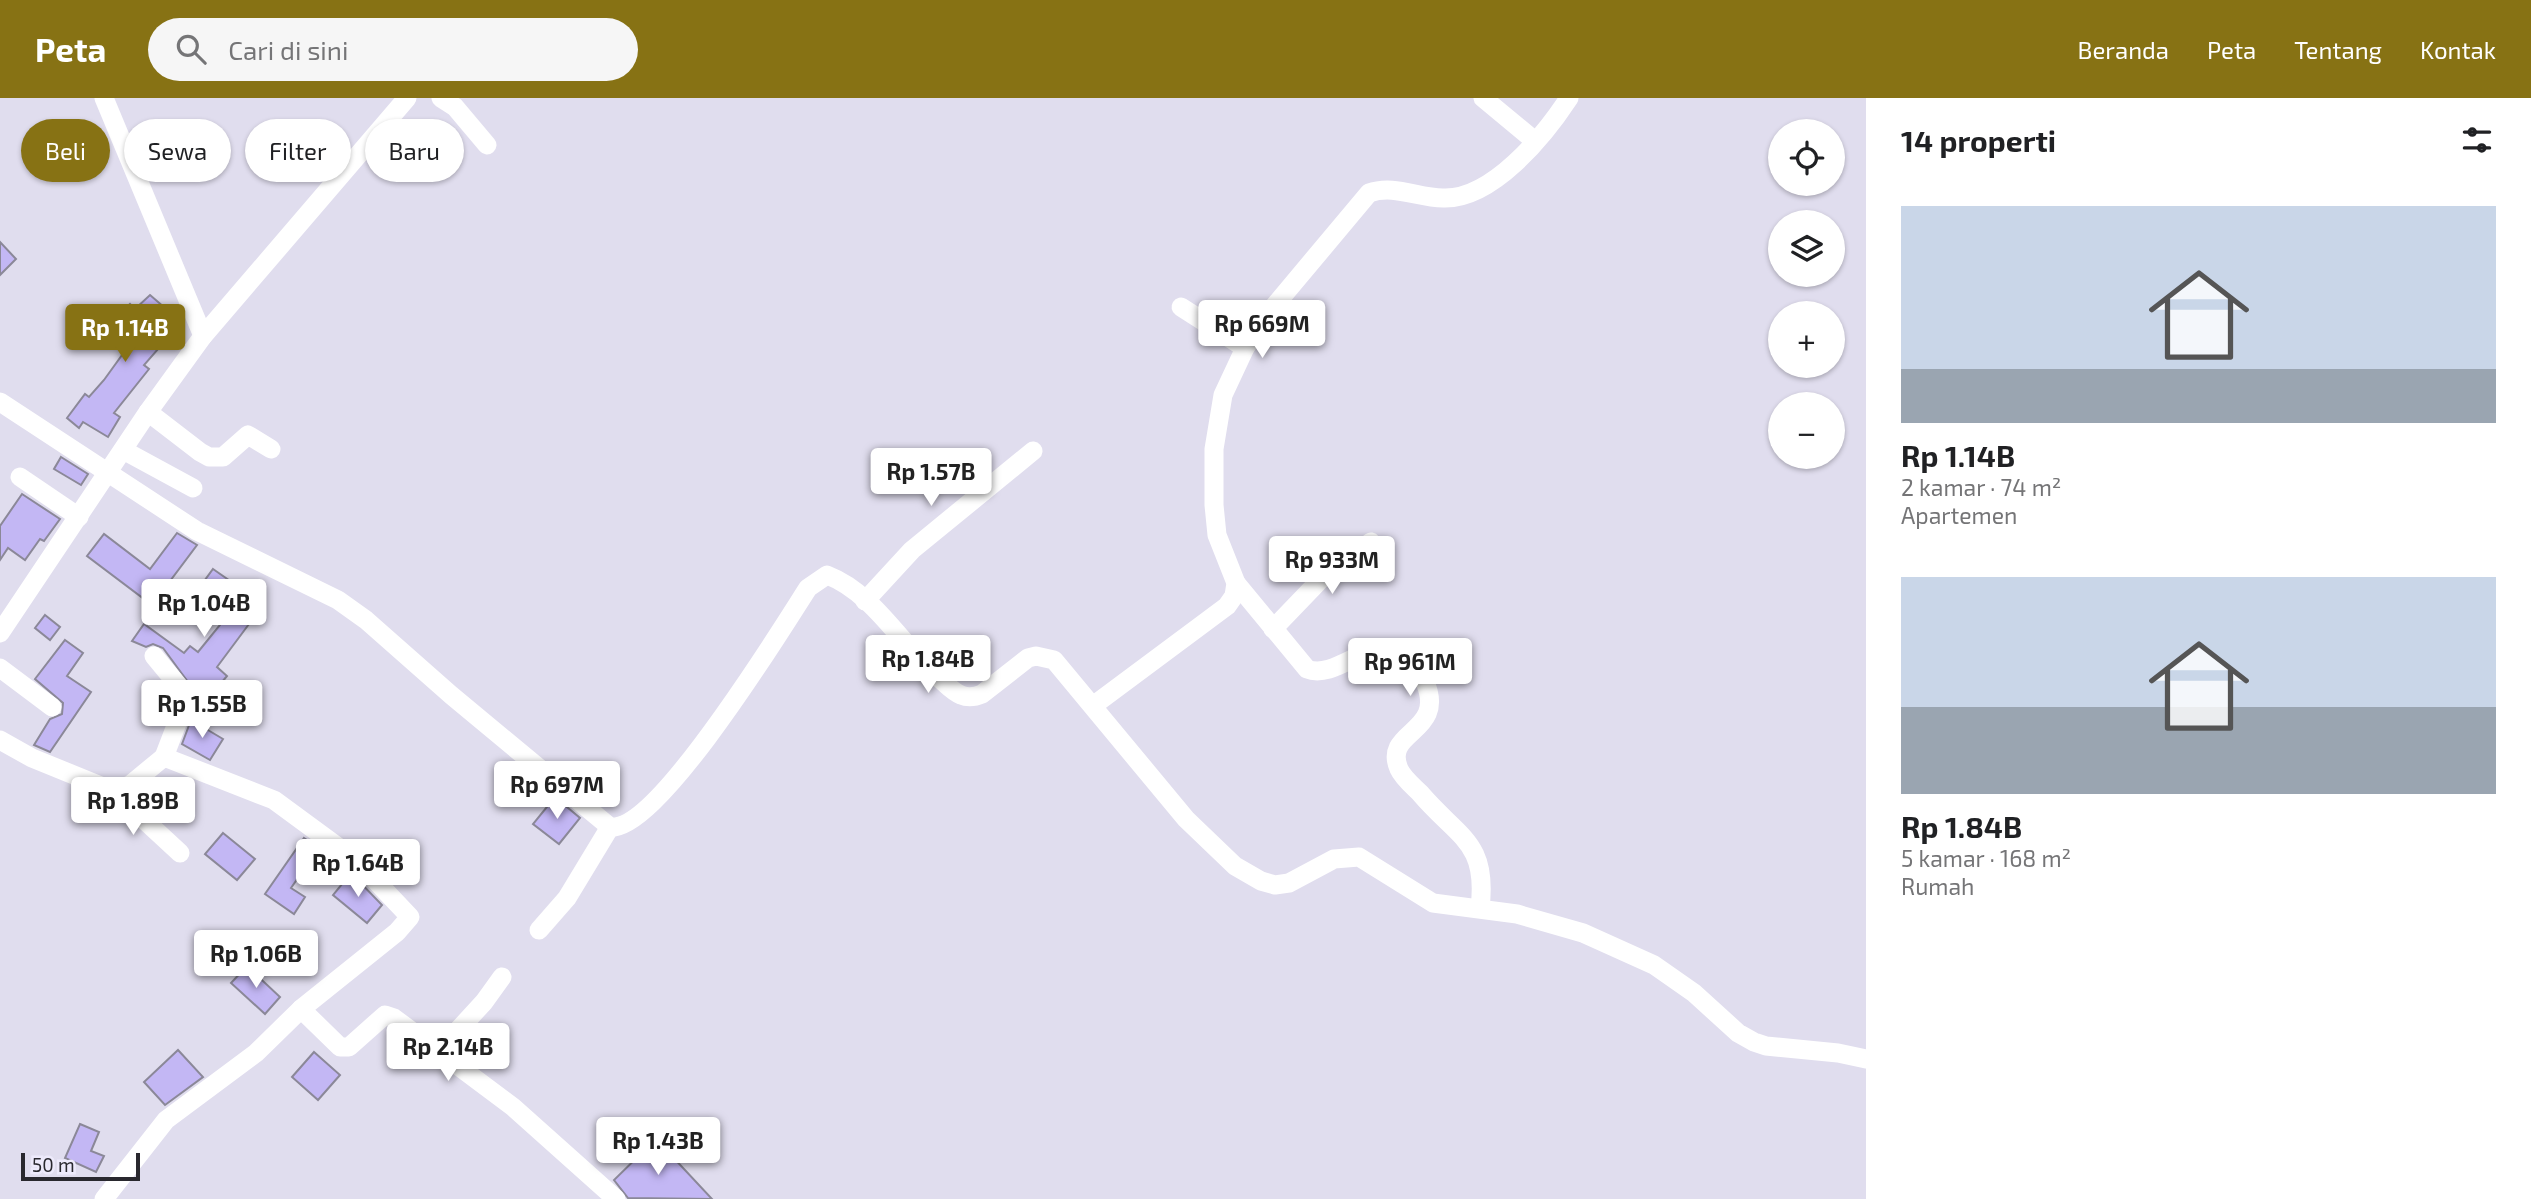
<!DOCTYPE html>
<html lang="id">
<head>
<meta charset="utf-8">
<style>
  :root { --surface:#fff; --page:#f6f6f6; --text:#202124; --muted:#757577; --accent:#877214 }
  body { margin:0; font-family:"Exo 2",sans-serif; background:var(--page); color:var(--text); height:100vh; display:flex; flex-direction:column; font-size:26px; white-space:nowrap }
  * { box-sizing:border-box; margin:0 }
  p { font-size:23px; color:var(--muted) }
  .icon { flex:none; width:38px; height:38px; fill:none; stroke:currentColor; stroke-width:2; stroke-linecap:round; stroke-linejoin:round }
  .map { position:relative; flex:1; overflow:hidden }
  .drawer { display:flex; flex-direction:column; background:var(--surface); width:665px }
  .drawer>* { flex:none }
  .guide { position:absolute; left:21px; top:21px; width:665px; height:63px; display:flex; gap:14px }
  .controls { position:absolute; left:1768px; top:21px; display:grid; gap:14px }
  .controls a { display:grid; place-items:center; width:77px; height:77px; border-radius:50%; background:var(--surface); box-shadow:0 2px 5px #0004; font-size:35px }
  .scale { position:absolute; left:21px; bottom:18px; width:119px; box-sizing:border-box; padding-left:7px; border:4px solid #29282e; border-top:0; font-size:19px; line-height:24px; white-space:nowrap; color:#29282e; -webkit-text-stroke:5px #edeafb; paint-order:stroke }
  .price { position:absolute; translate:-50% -60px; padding:0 16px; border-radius:7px; background:#fff; color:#222; font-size:23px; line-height:46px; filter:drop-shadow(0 2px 4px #0008) }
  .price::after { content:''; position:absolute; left:50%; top:42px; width:21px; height:16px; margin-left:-10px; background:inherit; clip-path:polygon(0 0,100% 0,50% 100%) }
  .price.on { background:var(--accent); color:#fff }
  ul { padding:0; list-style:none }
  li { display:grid; align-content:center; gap:14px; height:371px; padding:0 35px }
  li span { display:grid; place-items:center; height:217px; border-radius:0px; color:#555 }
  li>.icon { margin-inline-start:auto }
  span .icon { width:126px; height:126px; fill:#fffc; stroke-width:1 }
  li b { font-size:30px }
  h2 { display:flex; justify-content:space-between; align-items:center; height:84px; padding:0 35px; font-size:30px }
  .pill { padding:0 24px; border-radius:32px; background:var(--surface); box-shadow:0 2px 5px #0004; font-size:24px; line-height:63px }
  .pill.on { background:var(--accent); color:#fff }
  header { display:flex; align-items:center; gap:42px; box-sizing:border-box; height:98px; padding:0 35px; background:var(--accent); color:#fff }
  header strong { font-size:33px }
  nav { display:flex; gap:38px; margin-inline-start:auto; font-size:24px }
  .search { width:490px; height:63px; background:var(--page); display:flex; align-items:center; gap:18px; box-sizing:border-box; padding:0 24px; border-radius:38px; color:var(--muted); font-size:26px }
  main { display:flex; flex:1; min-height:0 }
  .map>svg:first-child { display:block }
  .building { fill:#c3b7f4; stroke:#8b8898; stroke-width:2 }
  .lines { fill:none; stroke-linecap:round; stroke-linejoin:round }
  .minor { stroke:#fff; stroke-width:19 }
</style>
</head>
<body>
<header>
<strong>Peta</strong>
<div class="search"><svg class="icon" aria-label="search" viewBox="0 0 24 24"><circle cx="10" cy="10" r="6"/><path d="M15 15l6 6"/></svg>Cari di sini</div>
<nav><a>Beranda</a><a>Peta</a><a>Tentang</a><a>Kontak</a></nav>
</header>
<main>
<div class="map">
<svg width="1866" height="1101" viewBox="0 0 1866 1101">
  <rect width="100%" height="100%" fill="#e0ddee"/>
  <g class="building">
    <path d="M0,144L16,161L0,177Z"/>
    <path d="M150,197L179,222L155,247L159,250L144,267L149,271L114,315L120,319L108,339L83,324L79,330L67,320L85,296L89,299L104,282L127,250L123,246L126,241L110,225L130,206L135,211Z"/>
    <path d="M61,359L88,376L81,387L54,371Z"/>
    <path d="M22,396L60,421L44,443L40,441L25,462L8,450L0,462V428Z"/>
    <path d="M177,435L197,447L152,507L87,458L104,436L150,471Z"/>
    <path d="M213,471L233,485L219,504L249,526L217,569L227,578L207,602L194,592L163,550L153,546L146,549L132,543L144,526L184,555L190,548L198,554L220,527L211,520L213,517L191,501Z"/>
    <path d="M45,517L60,529L50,542L35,530Z"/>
    <path d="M65,542L83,555L67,578L91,594L50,654L34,647L50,621L62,616L63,605L35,581Z"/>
    <path d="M191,622L223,641L210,662L182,646Z"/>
    <path d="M555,699L580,720L559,746L533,726Z"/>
    <path d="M223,735L255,761L237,782L205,756Z"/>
    <path d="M304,740L319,750L291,790L305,799L294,816L265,796Z"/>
    <path d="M351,775L382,807L367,825L333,797Z"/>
    <path d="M247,868L280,899L265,916L231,885Z"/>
    <path d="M178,952L203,979L165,1007L144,984Z"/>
    <path d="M314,954L340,977L318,1002L292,979Z"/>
    <path d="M80,1026L99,1034L91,1053L104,1058L96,1074L65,1060Z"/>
    <path d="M656,1041L712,1101L628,1100L614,1082Z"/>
  </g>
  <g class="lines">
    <g class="minor">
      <path d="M104,0L203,238"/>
      <path d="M441,0L455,9L487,47"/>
      <path d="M1483,0L1535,43"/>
      <path d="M1181,209L1245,250"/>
      <path d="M0,304L197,433L338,502L366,522L451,597L610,729C657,734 781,532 808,490L827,477C874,495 902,548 939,580C946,586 953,594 961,597C968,600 975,599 982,596L1028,560L1036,558L1054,562L1186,721L1235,768L1261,783L1275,787L1289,785L1334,761L1359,759L1433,805L1517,816L1583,835L1654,867L1694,895L1738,935L1754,944L1766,948L1838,955L1866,961"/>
      <path d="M148,314L200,354L209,359H223L248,337L271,351"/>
      <path d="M123,352L193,390"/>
      <path d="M20,379L79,419"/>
      <path d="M1236,485L1307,571C1337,583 1374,534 1403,555C1412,562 1421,573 1425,584C1447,636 1382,632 1399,671C1403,680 1413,688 1420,695C1458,740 1488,743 1480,810"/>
      <path d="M865,503L912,452L1033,353"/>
      <path d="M1273,531L1323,479L1371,444"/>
      <path d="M0,535L148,314L203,238L407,0"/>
      <path d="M154,558L182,592L179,620L164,659"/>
      <path d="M0,570L52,609"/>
      <path d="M1094,607L1227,508L1234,498L1236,485L1217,437L1214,407V351L1223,297L1245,250L1271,212L1369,95C1394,86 1418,100 1443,100C1492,102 1544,38 1569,0"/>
      <path d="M0,642L32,660L113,693L130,687L164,659L274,702L357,763L410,819L397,834L301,911L256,955L166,1022L104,1101"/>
      <path d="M113,693L180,755"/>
      <path d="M539,832L567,800L610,729"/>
      <path d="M301,911L340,949H349L385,917L394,920L513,1009L616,1101"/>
      <path d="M438,954L484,904L502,879"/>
    </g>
  </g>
</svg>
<div class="controls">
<a><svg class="icon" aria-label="locate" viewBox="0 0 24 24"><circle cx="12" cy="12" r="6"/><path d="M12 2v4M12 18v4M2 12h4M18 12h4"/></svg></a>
<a><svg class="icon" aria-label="layers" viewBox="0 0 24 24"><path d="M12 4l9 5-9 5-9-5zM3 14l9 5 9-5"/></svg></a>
<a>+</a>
<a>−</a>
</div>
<div class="scale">50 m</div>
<b class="price" style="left:1262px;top:262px">Rp 669M</b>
<b class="price on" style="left:125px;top:266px">Rp 1.14B</b>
<b class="price" style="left:931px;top:410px">Rp 1.57B</b>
<b class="price" style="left:1332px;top:498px">Rp 933M</b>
<b class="price" style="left:204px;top:541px">Rp 1.04B</b>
<b class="price" style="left:928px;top:597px">Rp 1.84B</b>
<b class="price" style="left:1410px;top:600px">Rp 961M</b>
<b class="price" style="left:202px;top:642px">Rp 1.55B</b>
<b class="price" style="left:557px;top:723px">Rp 697M</b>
<b class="price" style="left:133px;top:739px">Rp 1.89B</b>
<b class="price" style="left:358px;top:801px">Rp 1.64B</b>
<b class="price" style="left:256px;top:892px">Rp 1.06B</b>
<b class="price" style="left:448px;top:985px">Rp 2.14B</b>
<b class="price" style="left:658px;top:1079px">Rp 1.43B</b>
<div class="guide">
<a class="pill on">Beli</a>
<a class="pill">Sewa</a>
<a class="pill">Filter</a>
<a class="pill">Baru</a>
</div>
</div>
<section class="drawer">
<h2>14 properti<svg class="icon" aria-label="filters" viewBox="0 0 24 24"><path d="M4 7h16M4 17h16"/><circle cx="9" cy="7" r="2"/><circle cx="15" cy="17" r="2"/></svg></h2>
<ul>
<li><span style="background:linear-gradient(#c9d6e8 75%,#9aa5b1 0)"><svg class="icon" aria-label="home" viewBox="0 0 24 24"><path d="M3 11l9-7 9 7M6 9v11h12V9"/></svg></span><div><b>Rp 1.14B</b><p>2 kamar · 74 m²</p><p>Apartemen</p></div></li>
<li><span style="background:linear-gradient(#c9d6e8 60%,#9aa5b1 0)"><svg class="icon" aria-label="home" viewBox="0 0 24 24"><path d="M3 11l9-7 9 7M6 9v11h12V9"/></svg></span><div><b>Rp 1.84B</b><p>5 kamar · 168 m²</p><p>Rumah</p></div></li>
</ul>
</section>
</main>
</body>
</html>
